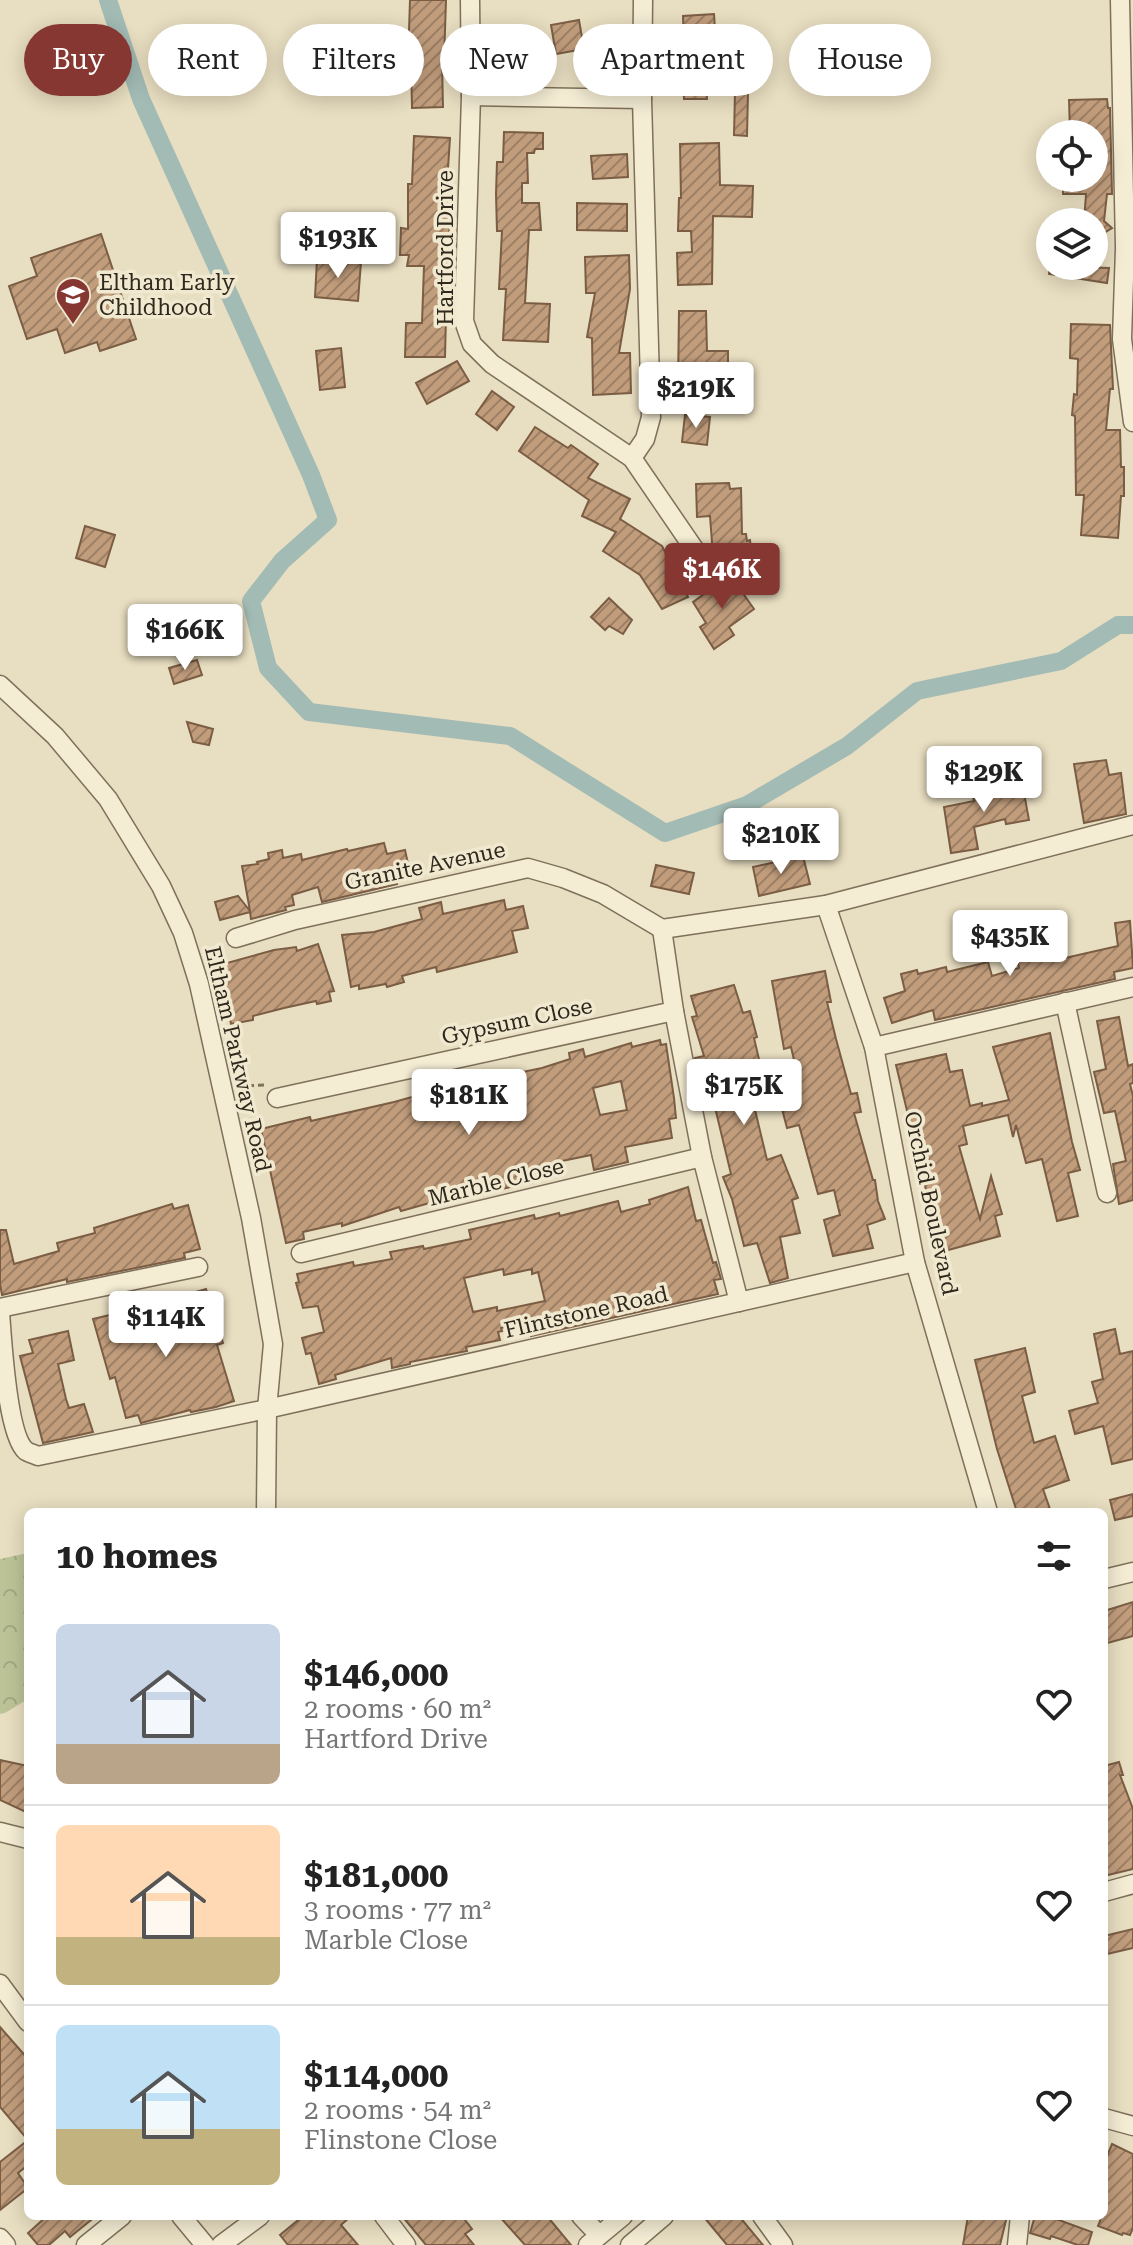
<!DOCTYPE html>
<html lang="en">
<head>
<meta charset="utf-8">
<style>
  :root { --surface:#fff; --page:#f2f2f2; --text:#222; --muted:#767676; --line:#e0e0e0; --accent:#873732 }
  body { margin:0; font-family:"Roboto Serif",serif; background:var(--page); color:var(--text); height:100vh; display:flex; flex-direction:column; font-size:30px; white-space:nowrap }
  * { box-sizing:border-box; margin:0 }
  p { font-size:26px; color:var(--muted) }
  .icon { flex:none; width:44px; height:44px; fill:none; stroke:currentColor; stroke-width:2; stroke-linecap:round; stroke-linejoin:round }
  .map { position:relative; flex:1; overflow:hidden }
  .sheet { position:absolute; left:24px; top:1508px; width:1084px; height:712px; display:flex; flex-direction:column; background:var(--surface); border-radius:12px; box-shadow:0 4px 20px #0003 }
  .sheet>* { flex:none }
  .guide { position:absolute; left:24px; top:24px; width:1086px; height:72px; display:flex; gap:16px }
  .tools { position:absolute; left:1036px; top:120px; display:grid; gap:16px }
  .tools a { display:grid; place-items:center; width:72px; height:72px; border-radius:50%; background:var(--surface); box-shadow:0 4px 20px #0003; font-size:40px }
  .price { position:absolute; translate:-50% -68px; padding:0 18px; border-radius:8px; background:#fff; color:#222; font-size:26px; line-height:52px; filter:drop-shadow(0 2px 4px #0008) }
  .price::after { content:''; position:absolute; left:50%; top:48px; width:24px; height:18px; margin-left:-12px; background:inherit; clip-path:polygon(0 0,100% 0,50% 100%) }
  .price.active { background:var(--accent); color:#fff }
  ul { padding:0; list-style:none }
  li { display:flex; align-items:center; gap:24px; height:200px; padding:0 32px }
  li+li { border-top:2px solid var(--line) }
  li span { display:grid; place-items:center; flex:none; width:224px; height:160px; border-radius:12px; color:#555 }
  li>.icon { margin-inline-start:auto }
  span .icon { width:96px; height:96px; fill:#fffc; stroke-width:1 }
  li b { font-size:34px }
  h2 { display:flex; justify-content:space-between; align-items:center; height:96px; padding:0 32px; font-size:34px }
  .chip { padding:0 28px; border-radius:36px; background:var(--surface); box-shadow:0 4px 20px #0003; font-size:28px; line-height:72px }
  .chip.active { background:var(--accent); color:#fff }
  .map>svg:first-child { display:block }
  .forest { fill:url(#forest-crowns) }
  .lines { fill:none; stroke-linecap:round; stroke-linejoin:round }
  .canal { stroke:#a3bbb5; stroke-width:18 }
  .building { fill:url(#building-hatch); stroke:#7b5d44; stroke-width:2; fill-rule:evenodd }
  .minor-casing { stroke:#7f705b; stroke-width:21 }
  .path { stroke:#7f705b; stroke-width:3; stroke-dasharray:6 4; stroke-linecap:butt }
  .minor { stroke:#f4ecd3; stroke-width:18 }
  .labels { text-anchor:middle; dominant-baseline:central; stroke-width:7; stroke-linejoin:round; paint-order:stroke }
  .street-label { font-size:22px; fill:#31281d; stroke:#f0e9d0 }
  .poi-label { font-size:22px; fill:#31281d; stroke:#f0e9d0; text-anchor:start }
</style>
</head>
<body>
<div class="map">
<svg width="1133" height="2245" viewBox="0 0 1133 2245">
  <defs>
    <pattern id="forest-crowns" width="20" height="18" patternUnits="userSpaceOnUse" patternTransform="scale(2)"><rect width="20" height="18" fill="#bcc497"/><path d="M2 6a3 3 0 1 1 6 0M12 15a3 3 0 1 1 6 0" fill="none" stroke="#a2a882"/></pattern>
    <pattern id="building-hatch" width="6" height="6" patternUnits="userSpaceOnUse" patternTransform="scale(2)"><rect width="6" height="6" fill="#c19d7c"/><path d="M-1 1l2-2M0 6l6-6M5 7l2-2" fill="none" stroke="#9d8065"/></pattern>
  </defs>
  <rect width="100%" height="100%" fill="#e8dec1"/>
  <path class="forest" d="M28,1553V1699L5,1713L0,1714V1559Z"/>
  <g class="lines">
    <path class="canal" d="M108,0L141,99L311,475L328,520L282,561L251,601L268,668L309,712L510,736L665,833L747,805L847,746L917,691L1061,661L1118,625H1133"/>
  </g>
  <g class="building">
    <path d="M410,0H446L444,62H442L443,107L412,108L411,60H408Z"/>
    <path d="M714,14L716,45L684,47L683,16Z"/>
    <path d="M579,20L584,49L556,54L551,25Z"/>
    <path d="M706,79L707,99H684L683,80Z"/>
    <path d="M735,92H748L747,136L734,135Z"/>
    <path d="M1107,99L1108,108H1110L1112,194H1107L1104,221L1112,228L1094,239V222H1084L1086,194H1063V179H1094V132H1070L1069,100Z"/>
    <path d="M504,132L543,133V149H535L534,153H527L528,183H522V203H539L541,230H529L525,303L550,304L548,342L503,340L506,289H499L502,231H497L496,194L497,162H503Z"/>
    <path d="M414,136L450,138L447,184H450L451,212L445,280H452L451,316H446L445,357H405L406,323H422L424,266H407L409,255H400L401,228L408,229V184H412Z"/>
    <path d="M719,143L720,185L753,186L752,217L713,216L712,284L678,285L677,253L692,252L691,231H678L679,198H681L680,144Z"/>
    <path d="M627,154L628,177L593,179L591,156Z"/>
    <path d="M577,203L627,204V231L577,230Z"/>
    <path d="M101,234L136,339L100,351L97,342L65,353L57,329L27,339L9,286L37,276L31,258Z"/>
    <path d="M629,255L630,289L619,353H630L631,393L593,395L592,338L587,337L595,293H586L585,257Z"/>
    <path d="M317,259L361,262L358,301L315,297Z"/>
    <path d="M1050,266L1109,268L1107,283L1049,274Z"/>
    <path d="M679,311H706L707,351H728V386H678Z"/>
    <path d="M1071,324L1110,325L1113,389H1110L1106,430H1120L1121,467H1124V496H1121L1118,538L1081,535L1084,495H1076L1075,416L1072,415L1074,394L1077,395L1078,359L1070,358Z"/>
    <path d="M341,348L345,387L320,390L316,351Z"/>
    <path d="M457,361L469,381L427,404L416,383Z"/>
    <path d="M492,391L514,407L497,430L476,414Z"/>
    <path d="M685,415L710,417L707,445L682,442Z"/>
    <path d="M535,427L568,448L571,445L598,464L588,478L630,499L620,519L662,546L688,597L662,609L640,575L603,551L616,532L582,516L589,500L519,451Z"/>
    <path d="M729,483L730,489L741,488L742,534H746L747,541L750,540L752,555L722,558V555L713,556L710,516L697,517L696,484Z"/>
    <path d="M85,526L115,535L105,567L76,558Z"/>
    <path d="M730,575L754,609L729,627L734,635L714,649L700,627L706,623L693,602L711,589L721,587Z"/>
    <path d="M609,598L632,620L623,634L609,626L605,630L591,617Z"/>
    <path d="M197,660L202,675L174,684L169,668Z"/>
    <path d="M187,722L213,729L209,745L193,742Z"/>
    <path d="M1106,760L1109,775L1121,773L1126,814L1084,823L1074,764Z"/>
    <path d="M1022,782L1029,820L1006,824L1005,819L974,827L978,849L951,853L944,807L974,801L972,793Z"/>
    <path d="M384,843L387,854L405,850L409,868L394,872L397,884L322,902L318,887L292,895L294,905L285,907L286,910L251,919L250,912L220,920L215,902L238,896L250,911L242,866L258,864L257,862L269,859L268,853L282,850L283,858L301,854L302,860L347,849L348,851Z"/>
    <path d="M803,856L810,884L759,896L753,867Z"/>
    <path d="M656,865L694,873L689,894L651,886Z"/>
    <path d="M504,900L506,910L523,906L528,928L512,931L517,952L437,972L436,967L402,976L404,982L387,987L386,984L359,989V985L351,987L342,935L374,932L422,919L419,908L441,902L443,914Z"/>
    <path d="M1130,921L1133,968L1114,972L1115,979L935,1020L933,1010L892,1023L884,998L905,991L901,974L917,970L918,974L946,967L947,972L988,962L992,976L1019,968L1012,934L1032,931L1033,940L1059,933L1065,958L1118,946L1115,923Z"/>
    <path d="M318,944L334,991L329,992L331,1001L317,1004L316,1001L284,1008L253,1016V1020L231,1024L220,965L274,950L296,947L297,951Z"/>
    <path d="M825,971L831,1002H827L836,1039L851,1094L857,1093L861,1112L854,1113L873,1180H875L878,1201L885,1219L867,1225L873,1248L833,1256L824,1220L840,1215L834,1190L818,1194L799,1125L787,1128L781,1105L793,1102L789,1075L797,1073L791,1047L784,1049L772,981Z"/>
    <path d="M734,985L743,1013L750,1011L757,1037L754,1038L765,1085L750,1089L767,1160L781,1155L798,1198L792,1200L800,1233L780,1237L788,1278L770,1283L757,1243L744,1246L732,1199L723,1177L731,1174L707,1074L699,1076L695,1058L704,1056L692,1017L697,1016L691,996Z"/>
    <path d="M1119,1017L1128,1066L1133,1064V1083L1130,1084L1133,1096V1200L1119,1204L1113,1164L1126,1161L1115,1111L1104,1113L1094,1072L1106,1069L1097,1021Z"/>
    <path d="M1050,1033L1072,1142L1080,1170L1068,1173L1078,1216L1057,1221L1042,1159L1026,1163L1016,1125L1013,1137L1008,1115L963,1126L967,1144L959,1146L980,1219L991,1176L1002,1214L995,1216L1000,1236L941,1252L896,1065L946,1054L950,1072L962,1070L970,1106L982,1103V1106L1009,1100L993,1047Z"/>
    <path d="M660,1040L661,1045L666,1044L674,1098L676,1118L669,1119L672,1138L625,1147L628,1162L594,1170L591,1155L562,1161L545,1166L547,1177L531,1183L501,1189L499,1182L466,1189V1187L432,1196L433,1202L401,1211L399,1207L342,1226V1223L303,1232L304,1239L286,1243L261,1129L310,1117L311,1121L394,1102L488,1076L489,1079L542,1068L570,1059L569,1053L583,1049L585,1057L631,1043L632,1047ZM621,1081L627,1110L600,1115L593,1088Z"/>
    <path d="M688,1187L696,1221L701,1220L713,1263L716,1262L721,1279L714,1280L718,1294L531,1336L528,1322L501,1328L502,1331L498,1332L500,1340L466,1347L467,1351L410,1362V1364L392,1368L391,1358L335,1375L336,1379L319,1384L311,1353L306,1354L302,1338L324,1332L318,1306L303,1308L296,1283L299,1282L297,1274L353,1262L354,1266L392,1259L390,1252L423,1246L424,1249L471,1239L469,1230L534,1215L535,1219L559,1213L560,1216L618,1201L621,1212L650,1204L649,1200ZM503,1269L504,1275L532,1269V1274L538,1272L545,1301L497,1311V1307L473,1312L464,1278Z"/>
    <path d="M172,1204L174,1209L188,1205L200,1249L184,1253L185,1258L67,1282V1279L2,1295L0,1284V1230H6L14,1264L59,1251L57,1243L95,1233L94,1228Z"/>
    <path d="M206,1289L223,1343L217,1345L234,1401L216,1407L191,1412L190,1410L141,1423L138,1415L126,1418L115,1377L110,1379L93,1319L118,1313L117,1308L131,1304L134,1318L161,1310L162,1313L192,1303L189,1294Z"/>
    <path d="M1115,1329L1120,1354L1133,1351V1459L1112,1464L1103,1426L1075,1434L1069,1411L1098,1403L1092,1382L1103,1379L1094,1334Z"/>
    <path d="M68,1331L74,1360L58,1364L66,1399L69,1408L84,1404L93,1432L43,1443L20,1356L33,1353L29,1340Z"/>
    <path d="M1025,1348L1035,1392L1022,1396L1034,1443L1055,1436L1069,1480L1043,1489L1051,1512H1017L997,1449L975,1360Z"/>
    <path d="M1133,1494V1516L1115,1520L1110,1500Z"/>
    <path d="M1133,1602V1636L1104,1644V1611Z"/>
    <path d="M0,1760L28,1766V1813L0,1800Z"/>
    <path d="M1119,1762L1123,1775H1120L1133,1809V1869L1104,1876V1766Z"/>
    <path d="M1133,1929V1948L1107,1954L1104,1936Z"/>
    <path d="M0,2027L28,2059V2165L18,2173L28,2188L0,2210V2162L28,2140L0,2107Z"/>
    <path d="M1112,2144L1133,2154V2228L1130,2235L1123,2233L1122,2235L1098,2226L1102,2216H1104V2163Z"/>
    <path d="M47,2216H96L70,2237L65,2231L49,2245H38L28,2233Z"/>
    <path d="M303,2216H351L341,2225L358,2245H288L280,2235Z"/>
    <path d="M402,2216H462L472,2229L465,2234L474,2245H426Z"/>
    <path d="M499,2216H547L571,2245H525Z"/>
    <path d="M703,2216H739L763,2245H727Z"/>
    <path d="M968,2216H1007L1000,2245H963Z"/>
    <path d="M1035,2216H1057L1056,2219L1092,2232L1088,2245H1078L1051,2236L1050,2239L1030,2233Z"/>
  </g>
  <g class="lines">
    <defs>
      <g id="minor">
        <path d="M470,0L471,96L464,321L472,344L492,364L632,458L714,578"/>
        <path d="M1120,0L1125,248L1122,339L1133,422"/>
        <path d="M471,96L642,99"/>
        <path d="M632,458L645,439L651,417L642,99L643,0"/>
        <path d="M0,685L55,736L108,799L161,886L183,933L199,984L251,1218L273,1344L267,1409L266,1512"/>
        <path d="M826,905L874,1047L915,1262L988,1512"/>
        <path d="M662,929L674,1011L702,1157L739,1302"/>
        <path d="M236,938L295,920L528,868L563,878L603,894L662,929L826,905L1133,825"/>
        <path d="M1065,1002L1107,1193"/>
        <path d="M874,1047L1133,987"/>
        <path d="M277,1098L674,1011"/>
        <path d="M301,1253L702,1157"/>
        <path d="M0,1308L198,1267"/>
        <path d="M0,1312C2,1338 7,1435 26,1451C29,1453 34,1454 38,1456L267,1409L915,1262"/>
        <path d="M1104,1579L1133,1572"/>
        <path d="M0,1832L28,1839"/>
        <path d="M1104,1892L1133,1884"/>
        <path d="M0,1984L28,2022"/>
        <path d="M1104,2118L1133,2126"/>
        <path d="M181,2216L205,2245"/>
        <path d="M384,2216L406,2245"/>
        <path d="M581,2216L599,2235"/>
        <path d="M762,2216L783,2245"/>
        <path d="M0,2238L6,2245"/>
        <path d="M86,2245L122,2216"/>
        <path d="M221,2245L260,2216"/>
        <path d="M588,2245L623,2216"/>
        <path d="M630,2245L664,2216"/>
        <path d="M1017,2245L1020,2216"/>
      </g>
    </defs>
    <use href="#minor" class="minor-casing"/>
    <g class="path">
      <path d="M206,954L221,948"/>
      <path d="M238,1086L266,1085"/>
    </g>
    <use href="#minor" class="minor"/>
  </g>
  <defs>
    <symbol id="school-pin" viewBox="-11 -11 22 30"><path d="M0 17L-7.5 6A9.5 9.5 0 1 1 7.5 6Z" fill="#873732" stroke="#f0e9d0"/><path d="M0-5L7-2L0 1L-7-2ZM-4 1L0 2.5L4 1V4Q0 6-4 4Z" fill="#fff"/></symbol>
  </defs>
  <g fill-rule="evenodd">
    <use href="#school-pin" x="53" y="275" width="40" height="54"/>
  </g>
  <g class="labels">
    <g class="street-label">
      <text transform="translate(445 248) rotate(-90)">Hartford Drive</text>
      <text transform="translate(425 866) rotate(-12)">Granite Avenue</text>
      <text transform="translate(517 1021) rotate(-12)">Gypsum Close</text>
      <text transform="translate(238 1059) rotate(77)">Eltham Parkway Road</text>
      <text transform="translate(496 1182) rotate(-14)">Marble Close</text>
      <text transform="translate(931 1203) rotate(78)">Orchid Boulevard</text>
      <text transform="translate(586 1312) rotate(-13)">Flintstone Road</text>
    </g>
    <g class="poi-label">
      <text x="99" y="282">Eltham Early<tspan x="99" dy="25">Childhood</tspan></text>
    </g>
  </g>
</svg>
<div class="tools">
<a><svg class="icon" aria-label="locate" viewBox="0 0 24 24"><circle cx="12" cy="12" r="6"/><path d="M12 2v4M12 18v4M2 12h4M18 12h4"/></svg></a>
<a><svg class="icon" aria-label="layers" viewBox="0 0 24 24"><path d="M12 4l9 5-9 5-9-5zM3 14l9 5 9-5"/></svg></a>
</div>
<b class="price" style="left:338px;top:280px">$193K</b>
<b class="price" style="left:696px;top:430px">$219K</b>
<b class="price active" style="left:722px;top:611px">$146K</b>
<b class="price" style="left:185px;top:672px">$166K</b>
<b class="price" style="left:984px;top:814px">$129K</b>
<b class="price" style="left:781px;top:876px">$210K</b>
<b class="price" style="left:1010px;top:978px">$435K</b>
<b class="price" style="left:744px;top:1127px">$175K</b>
<b class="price" style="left:469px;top:1137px">$181K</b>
<b class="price" style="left:166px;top:1359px">$114K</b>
<div class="guide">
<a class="chip active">Buy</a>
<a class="chip">Rent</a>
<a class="chip">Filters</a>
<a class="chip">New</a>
<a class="chip">Apartment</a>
<a class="chip">House</a>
</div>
<section class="sheet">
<h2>10 homes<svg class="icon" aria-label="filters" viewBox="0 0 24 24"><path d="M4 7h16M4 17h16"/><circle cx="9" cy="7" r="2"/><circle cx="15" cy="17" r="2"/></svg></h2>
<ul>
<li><span style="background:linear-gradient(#c9d6e8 75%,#b9a48a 0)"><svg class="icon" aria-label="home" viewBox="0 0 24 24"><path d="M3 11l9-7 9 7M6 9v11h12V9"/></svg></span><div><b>$146,000</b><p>2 rooms · 60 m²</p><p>Hartford Drive</p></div><svg class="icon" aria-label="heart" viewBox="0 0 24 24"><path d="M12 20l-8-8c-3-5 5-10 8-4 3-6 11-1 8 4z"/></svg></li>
<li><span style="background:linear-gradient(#ffd9b3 70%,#c2b280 0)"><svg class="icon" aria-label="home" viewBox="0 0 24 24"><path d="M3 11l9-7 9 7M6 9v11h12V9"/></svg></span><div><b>$181,000</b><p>3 rooms · 77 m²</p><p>Marble Close</p></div><svg class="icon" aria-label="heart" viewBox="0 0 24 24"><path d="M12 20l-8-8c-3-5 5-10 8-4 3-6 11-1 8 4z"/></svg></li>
<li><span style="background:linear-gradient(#bfe0f5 65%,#c2b280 0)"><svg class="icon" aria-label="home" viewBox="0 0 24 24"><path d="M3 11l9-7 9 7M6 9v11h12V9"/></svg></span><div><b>$114,000</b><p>2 rooms · 54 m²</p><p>Flinstone Close</p></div><svg class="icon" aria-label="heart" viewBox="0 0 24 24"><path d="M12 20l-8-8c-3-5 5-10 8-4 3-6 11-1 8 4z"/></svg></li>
</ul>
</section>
</div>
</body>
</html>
